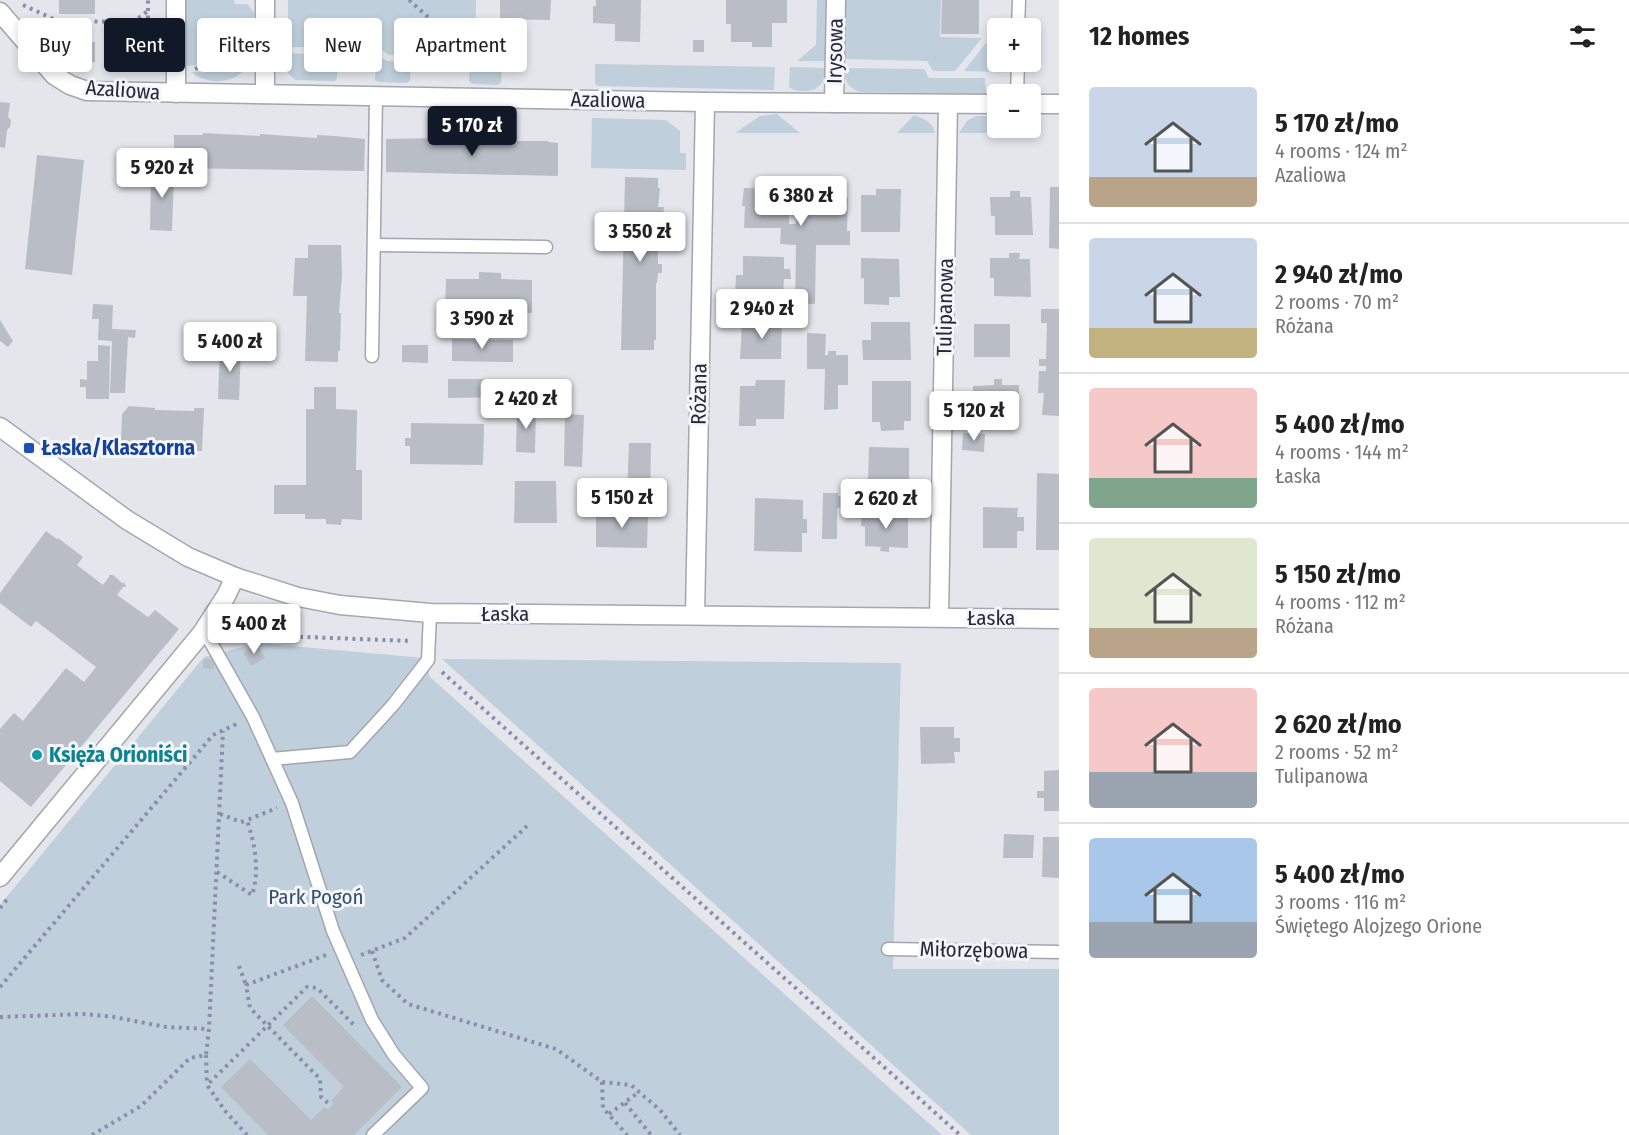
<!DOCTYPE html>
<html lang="en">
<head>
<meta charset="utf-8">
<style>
  :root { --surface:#fff; --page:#f6f6f6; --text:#222; --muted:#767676; --line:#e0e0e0; --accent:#111827 }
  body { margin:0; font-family:"Fira Sans Condensed",sans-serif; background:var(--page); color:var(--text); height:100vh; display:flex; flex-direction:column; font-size:22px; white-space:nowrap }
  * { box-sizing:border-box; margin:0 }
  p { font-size:20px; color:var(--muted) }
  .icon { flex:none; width:33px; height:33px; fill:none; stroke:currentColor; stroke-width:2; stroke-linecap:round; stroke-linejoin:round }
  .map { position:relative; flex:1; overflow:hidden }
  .drawer { display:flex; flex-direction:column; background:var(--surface); width:570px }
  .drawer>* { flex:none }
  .banner { position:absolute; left:18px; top:18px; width:570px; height:54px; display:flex; gap:12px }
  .fabs { position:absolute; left:987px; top:18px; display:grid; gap:12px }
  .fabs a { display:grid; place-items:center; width:54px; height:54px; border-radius:6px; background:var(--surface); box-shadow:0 3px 9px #0003; font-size:30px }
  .price { position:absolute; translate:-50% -51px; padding:0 14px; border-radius:6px; background:#fff; color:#222; font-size:20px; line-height:39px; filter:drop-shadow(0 2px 3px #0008) }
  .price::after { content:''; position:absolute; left:50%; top:36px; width:18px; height:14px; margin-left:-9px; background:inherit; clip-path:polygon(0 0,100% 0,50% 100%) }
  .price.selected { background:var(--accent); color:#fff }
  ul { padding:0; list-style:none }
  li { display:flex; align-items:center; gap:18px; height:150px; padding:0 30px }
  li+li { border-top:2px solid var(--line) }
  li span { display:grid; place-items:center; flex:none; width:168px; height:120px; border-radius:6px; color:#555 }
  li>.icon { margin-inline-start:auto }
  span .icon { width:72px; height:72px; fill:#fffc; stroke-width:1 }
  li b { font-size:26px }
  h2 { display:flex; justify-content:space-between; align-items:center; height:72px; padding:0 30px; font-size:26px }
  .chip { padding:0 21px; border-radius:6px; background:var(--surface); box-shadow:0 3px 9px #0003; font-size:21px; line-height:54px }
  .chip.selected { background:var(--accent); color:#fff }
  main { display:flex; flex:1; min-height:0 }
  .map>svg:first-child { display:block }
  .green { fill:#bfcfdb }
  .building { fill:#b9bdc6 }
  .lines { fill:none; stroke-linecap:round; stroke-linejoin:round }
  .lane-casing { stroke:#a3a5b0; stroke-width:15 }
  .street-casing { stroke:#a3a5b0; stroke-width:21 }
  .secondary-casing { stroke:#a3a7b7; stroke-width:21 }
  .path { stroke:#888eac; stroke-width:4; stroke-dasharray:3 4.5; stroke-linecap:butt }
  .lane { stroke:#fff; stroke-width:12 }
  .street { stroke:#fff; stroke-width:18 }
  .secondary { stroke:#fff; stroke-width:18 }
  .transit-dot { fill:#1a4fb4; stroke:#f4f6f9; stroke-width:2 }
  .culture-dot { fill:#0f9aa8; stroke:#f4f6f9; stroke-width:2 }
  .labels { text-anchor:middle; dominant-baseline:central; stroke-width:6; stroke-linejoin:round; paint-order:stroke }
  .street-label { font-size:21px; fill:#25283c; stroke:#f4f6f9 }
  .transit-label { font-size:21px; font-weight:bold; fill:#164399; stroke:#f4f6f9; text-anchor:start }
  .culture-label { font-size:21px; font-weight:bold; fill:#0d838f; stroke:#f4f6f9; text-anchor:start }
  .park-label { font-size:21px; fill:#334f6e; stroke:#f4f6f9 }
</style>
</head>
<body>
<main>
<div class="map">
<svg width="1059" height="1135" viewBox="0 0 1059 1135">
  <rect width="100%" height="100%" fill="#e4e6ec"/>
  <g class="green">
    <path d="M184,0H234L235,4H247L254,12V47C230,47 211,66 187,66L184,56Z"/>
    <path d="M288,0H476L475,55H389L379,48L288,47Z"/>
    <path d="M817,0H826L825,61H797L816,45Z"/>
    <path d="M843,0H941L940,37L982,38L955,71H933L927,61L842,59Z"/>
    <path d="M1003,21V28H998V62H1002V72L964,71Z"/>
    <path d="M243,53H253C251,58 248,65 244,70C231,85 205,84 191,72H199Z"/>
    <path d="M275,53L356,55V64H338L337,78L335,81L295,80L277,62Z"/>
    <path d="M361,55H376L387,61H428V66H411L410,80L407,83L378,82L375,80L376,65L360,64Z"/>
    <path d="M470,62L517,63L516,68H502L501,83L497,85L472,84L469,81Z"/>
    <path d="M595,64L775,67L774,90L598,86L595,84Z"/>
    <path d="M790,67L826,68C824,82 820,91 804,91C798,91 794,91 789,87Z"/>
    <path d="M844,68L924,69L929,78H985L986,94L860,92C848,88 844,80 844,68Z"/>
    <path d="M777,114L800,133H735L760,116Z"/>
    <path d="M914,115C925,119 932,122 935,133H897Z"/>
    <path d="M976,116H989L997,124L998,128H1001L1006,133H959L967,121Z"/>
    <path d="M592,118L666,120L680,131V153H686V170L591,168Z"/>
    <path d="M258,643L424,658L430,677L942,1135H0V905L204,657Z"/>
    <path d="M442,659L901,663L893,969H1059V1135H971Z"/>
  </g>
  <g class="building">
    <rect x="59" y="0" width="36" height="14"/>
    <path d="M500,0H551L550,20L500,19Z"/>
    <path d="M596,0H641L640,42L615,41V24L593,23V6H596Z"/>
    <path d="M726,0H787V23H772V47H752V42H731V24H726Z"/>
    <path d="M942,0H979V34H941Z"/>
    <path d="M128,38H144V55L129,56Z"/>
    <rect x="693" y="40" width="11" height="12"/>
    <rect x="77" y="42" width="18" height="20"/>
    <path d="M0,102L10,103L8,117L11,120L10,127L7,130L5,148L0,147Z"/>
    <path d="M203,133L260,136V134L317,138V135L335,136L365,139L364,171L174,168V135H203Z"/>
    <path d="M464,135H473V139L492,140V141H549L548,142L558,143V176L386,172V139L435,138V140H454V139H464Z"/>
    <path d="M37,155L84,160L72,275L25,269Z"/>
    <path d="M151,166H168L174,177L172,231L150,230Z"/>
    <path d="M625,177L658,178V188H660L658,207H664L663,218H659V226H657L658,264H662V273H658L657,283H656V340H654V350H621Z"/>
    <path d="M797,182L828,183V198H848L847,231H850V245H816L815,304H795L796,245L780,244L781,228H744L745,206H742L744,188L769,189V194H784V206H789V224H796Z"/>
    <path d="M1050,187H1059V249L1049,248Z"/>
    <path d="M876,189H901L900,232H861V195H876Z"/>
    <path d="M1010,191H1020V197H1031L1033,235H995V216H991L990,197H1010Z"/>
    <path d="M308,245H341L342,275L339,313H341L340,351H338V362L305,361L307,296H293L295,258H308Z"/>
    <path d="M1009,253H1020L1019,259H1030L1031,297L994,296V278H990V258H1009Z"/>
    <path d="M743,256L784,257V269H790L791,279H784L783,296L735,295L736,275H743Z"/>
    <path d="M861,258L899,259L900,297H889V305L864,304V278L861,279Z"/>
    <path d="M479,272L501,273V279L532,280V313L445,312L446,279H479Z"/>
    <path d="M93,304L113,305L112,329L136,330L135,338L128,337L125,393H110L112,341L98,340L99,319H92Z"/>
    <path d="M1041,309H1059V416L1042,415L1044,393H1038L1039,371H1046V366H1039V359H1046L1047,323H1041Z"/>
    <path d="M761,319H782L781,359H740L742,323H761Z"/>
    <path d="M0,320L13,341L8,347L0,341Z"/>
    <path d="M871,322H910L911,360H863L862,340H871Z"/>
    <rect x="974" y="324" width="36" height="33"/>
    <path d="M807,333L826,334L825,355H828V351H836V355H848V385H838V409L824,410L825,369H807Z"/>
    <path d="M452,339L513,340V362L452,361Z"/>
    <path d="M98,345L110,346L109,399H86V387H80V379L87,380V361H98Z"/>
    <path d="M402,345H428V363L402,362Z"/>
    <path d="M220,347H241L239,400L218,399Z"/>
    <path d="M448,379H512V397L448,398Z"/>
    <path d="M994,379H1002V385H1019V423H1016V419H989V423H973V386L994,385Z"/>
    <path d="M756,380H785L784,419H756V426H739L740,386H755Z"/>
    <path d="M872,381H911V421H904V430L881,431L880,422H872Z"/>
    <path d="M314,387H336V409L357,410L356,470H362V520L342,519L341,525L326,524V519H305V514H274V485H306V409H314Z"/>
    <path d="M129,406L155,408V410L194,411V408H204L202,451H185V444L162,443L161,450L137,449L121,442L122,414Z"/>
    <path d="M517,407L536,408L535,453L516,452Z"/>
    <path d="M565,414L584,415L582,467L564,466Z"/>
    <path d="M411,423L484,424L483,465L410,464V446H405V438H411Z"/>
    <path d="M963,433L985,434L984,452L962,450Z"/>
    <path d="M629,443H651L650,496L627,495Z"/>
    <path d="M869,447L909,448V483H868Z"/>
    <path d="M1037,473L1059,474V550H1036Z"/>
    <path d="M515,481H556L557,523H514Z"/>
    <path d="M823,493H838V496H845V507L837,508V539H822Z"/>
    <path d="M755,498L803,500V519H807V533H802V552L754,551Z"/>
    <path d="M622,505H634V513H648L647,548L596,547V512L622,513Z"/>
    <path d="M983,507L1018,508L1017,517H1024V531H1017V548H983Z"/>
    <path d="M882,509H893V515H908V548L889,547V552L880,551L881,547L865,546V527L861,526L862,512H882Z"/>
    <path d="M46,531L57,539L58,538L83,557L77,565L103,585L109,577V575H113L122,583H125L126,587H123L117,595L148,617L155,610L179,629L31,807L0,781V729L14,713L23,721L66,668L84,682L96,667L36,621L31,627L0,603V593Z"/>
    <path d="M257,644L265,658L251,666L243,652Z"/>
    <path d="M204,659H214V669L203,668Z"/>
    <path d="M920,727H954V738H960V752H954L955,763L921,764Z"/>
    <path d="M1059,770V811H1044V798H1037V791H1044V771Z"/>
    <path d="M1004,834L1034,835L1033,858H1003Z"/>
    <path d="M1043,837H1059V878L1042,877Z"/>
    <path d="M312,996L402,1087L354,1135H268L221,1087L250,1059L311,1120L325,1107L328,1110L334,1103L331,1101L344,1087L283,1025Z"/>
  </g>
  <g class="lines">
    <defs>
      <g id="lane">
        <path d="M1018,28L1019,0"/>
        <path d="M1017,94L1018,62"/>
        <path d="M374,245L546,247"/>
        <path d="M372,356L376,96"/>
        <path d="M202,633L210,641L253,717L292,803L333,931L372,1020L394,1055L422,1088L373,1135"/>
        <path d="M272,759L350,752L393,705L428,660L430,613"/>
        <path d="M888,949L1059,952"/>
      </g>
      <g id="street">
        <path d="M0,12L54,75L70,85L87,91L705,102L998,104"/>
        <path d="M176,93V0"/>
        <path d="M265,94V0"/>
        <path d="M834,103L836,0"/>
        <path d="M1030,104H1059"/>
        <path d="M695,615L705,102"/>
        <path d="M939,617L948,104"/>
        <path d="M0,877L202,633L226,596L235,577"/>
      </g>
      <path id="secondary" d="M0,427L127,520L188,557L235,577L298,597L340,605L430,613L1059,619"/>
    </defs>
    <use href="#lane" class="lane-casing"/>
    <use href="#street" class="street-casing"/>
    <use href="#secondary" class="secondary-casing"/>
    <g class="path">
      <path d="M409,0L475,59"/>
      <path d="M23,5L58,21L133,22L148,11"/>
      <path d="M195,69L244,50"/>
      <path d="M148,71V0"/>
      <path d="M225,634L412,641"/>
      <path d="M442,672L960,1135"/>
      <path d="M220,814L241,822L247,820"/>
      <path d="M217,872L252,895C260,870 255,845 247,820L277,808"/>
      <path d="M0,908L9,897"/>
      <path d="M372,951L382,980L408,1004L556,1049L602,1082L631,1085L660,1110L680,1135"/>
      <path d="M326,955L246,985L250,1008L320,1079L321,1097L328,1103"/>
      <path d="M361,955L405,938L527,826"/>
      <path d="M239,966L246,985"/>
      <path d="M0,987L213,735L239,723"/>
      <path d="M0,1017L84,1014L114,1017L166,1027L209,1029"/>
      <path d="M206,1055L207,1085"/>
      <path d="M602,1082L603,1108L627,1135"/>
      <path d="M625,1103L651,1135"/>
      <path d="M609,1114L639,1092"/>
      <path d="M92,1135L141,1106L190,1058L206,1055L209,1029L223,731"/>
      <path d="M247,1135L226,1112L207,1085L307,987L317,988L354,1025"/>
    </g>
    <use href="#lane" class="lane"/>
    <use href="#street" class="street"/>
    <use href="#secondary" class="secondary"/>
  </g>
  <rect class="transit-dot" x="23" y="442" width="12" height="12" rx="3"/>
  <circle class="culture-dot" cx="37" cy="755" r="6"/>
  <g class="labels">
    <g class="street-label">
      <text transform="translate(835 51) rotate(-89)">Irysowa</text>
      <text transform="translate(123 90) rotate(4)">Azaliowa</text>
      <text transform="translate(608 100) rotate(1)">Azaliowa</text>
      <text transform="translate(945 307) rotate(-89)">Tulipanowa</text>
      <text transform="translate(699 394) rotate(-89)">Różana</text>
      <text x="505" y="614">Łaska</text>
      <text x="991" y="618">Łaska</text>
      <text transform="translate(974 950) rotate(1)">Miłorzębowa</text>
    </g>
    <g class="transit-label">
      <text x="41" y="448">Łaska/Klasztorna</text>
    </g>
    <g class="culture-label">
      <text x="49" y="755">Księża Orioniści</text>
    </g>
    <g class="park-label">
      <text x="316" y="897">Park Pogoń</text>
    </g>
  </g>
</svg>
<div class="fabs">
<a>+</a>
<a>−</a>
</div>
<b class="price selected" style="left:472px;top:157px">5 170 zł</b>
<b class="price" style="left:162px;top:199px">5 920 zł</b>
<b class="price" style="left:801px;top:227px">6 380 zł</b>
<b class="price" style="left:640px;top:263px">3 550 zł</b>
<b class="price" style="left:762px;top:340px">2 940 zł</b>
<b class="price" style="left:482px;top:350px">3 590 zł</b>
<b class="price" style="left:230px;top:373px">5 400 zł</b>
<b class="price" style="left:526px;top:430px">2 420 zł</b>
<b class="price" style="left:974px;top:442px">5 120 zł</b>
<b class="price" style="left:622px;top:529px">5 150 zł</b>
<b class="price" style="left:886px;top:530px">2 620 zł</b>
<b class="price" style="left:254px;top:655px">5 400 zł</b>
<div class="banner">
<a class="chip">Buy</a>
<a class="chip selected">Rent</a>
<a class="chip">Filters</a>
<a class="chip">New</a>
<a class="chip">Apartment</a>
</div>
</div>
<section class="drawer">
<h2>12 homes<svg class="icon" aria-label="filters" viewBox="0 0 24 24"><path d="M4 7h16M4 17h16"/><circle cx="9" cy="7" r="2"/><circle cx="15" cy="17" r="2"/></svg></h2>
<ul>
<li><span style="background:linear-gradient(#c9d6e8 75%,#b9a48a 0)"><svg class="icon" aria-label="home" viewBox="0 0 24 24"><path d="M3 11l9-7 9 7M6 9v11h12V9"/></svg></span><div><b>5 170 zł/mo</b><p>4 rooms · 124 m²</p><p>Azaliowa</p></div></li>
<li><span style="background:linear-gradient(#c9d6e8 75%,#c2b280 0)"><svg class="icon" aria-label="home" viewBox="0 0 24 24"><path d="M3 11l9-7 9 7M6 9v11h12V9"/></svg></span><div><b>2 940 zł/mo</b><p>2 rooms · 70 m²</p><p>Różana</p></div></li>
<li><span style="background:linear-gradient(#f6c9c9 75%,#7fa58c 0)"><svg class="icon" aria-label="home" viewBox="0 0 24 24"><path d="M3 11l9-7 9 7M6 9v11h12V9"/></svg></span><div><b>5 400 zł/mo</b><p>4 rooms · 144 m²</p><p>Łaska</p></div></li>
<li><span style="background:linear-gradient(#dfe7d0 75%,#b9a48a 0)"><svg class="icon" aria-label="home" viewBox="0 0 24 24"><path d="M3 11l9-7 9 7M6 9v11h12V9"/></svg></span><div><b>5 150 zł/mo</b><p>4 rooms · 112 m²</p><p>Różana</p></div></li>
<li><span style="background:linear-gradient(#f6c9c9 70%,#9aa5b1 0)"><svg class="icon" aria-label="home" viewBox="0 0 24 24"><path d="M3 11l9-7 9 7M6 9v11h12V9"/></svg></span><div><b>2 620 zł/mo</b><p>2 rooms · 52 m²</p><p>Tulipanowa</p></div></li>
<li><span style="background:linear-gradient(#a9c7e8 70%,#9aa5b1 0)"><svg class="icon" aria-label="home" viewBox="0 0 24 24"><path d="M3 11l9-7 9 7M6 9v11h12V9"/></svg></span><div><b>5 400 zł/mo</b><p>3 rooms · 116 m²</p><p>Świętego Alojzego Orione</p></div></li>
</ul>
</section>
</main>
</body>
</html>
